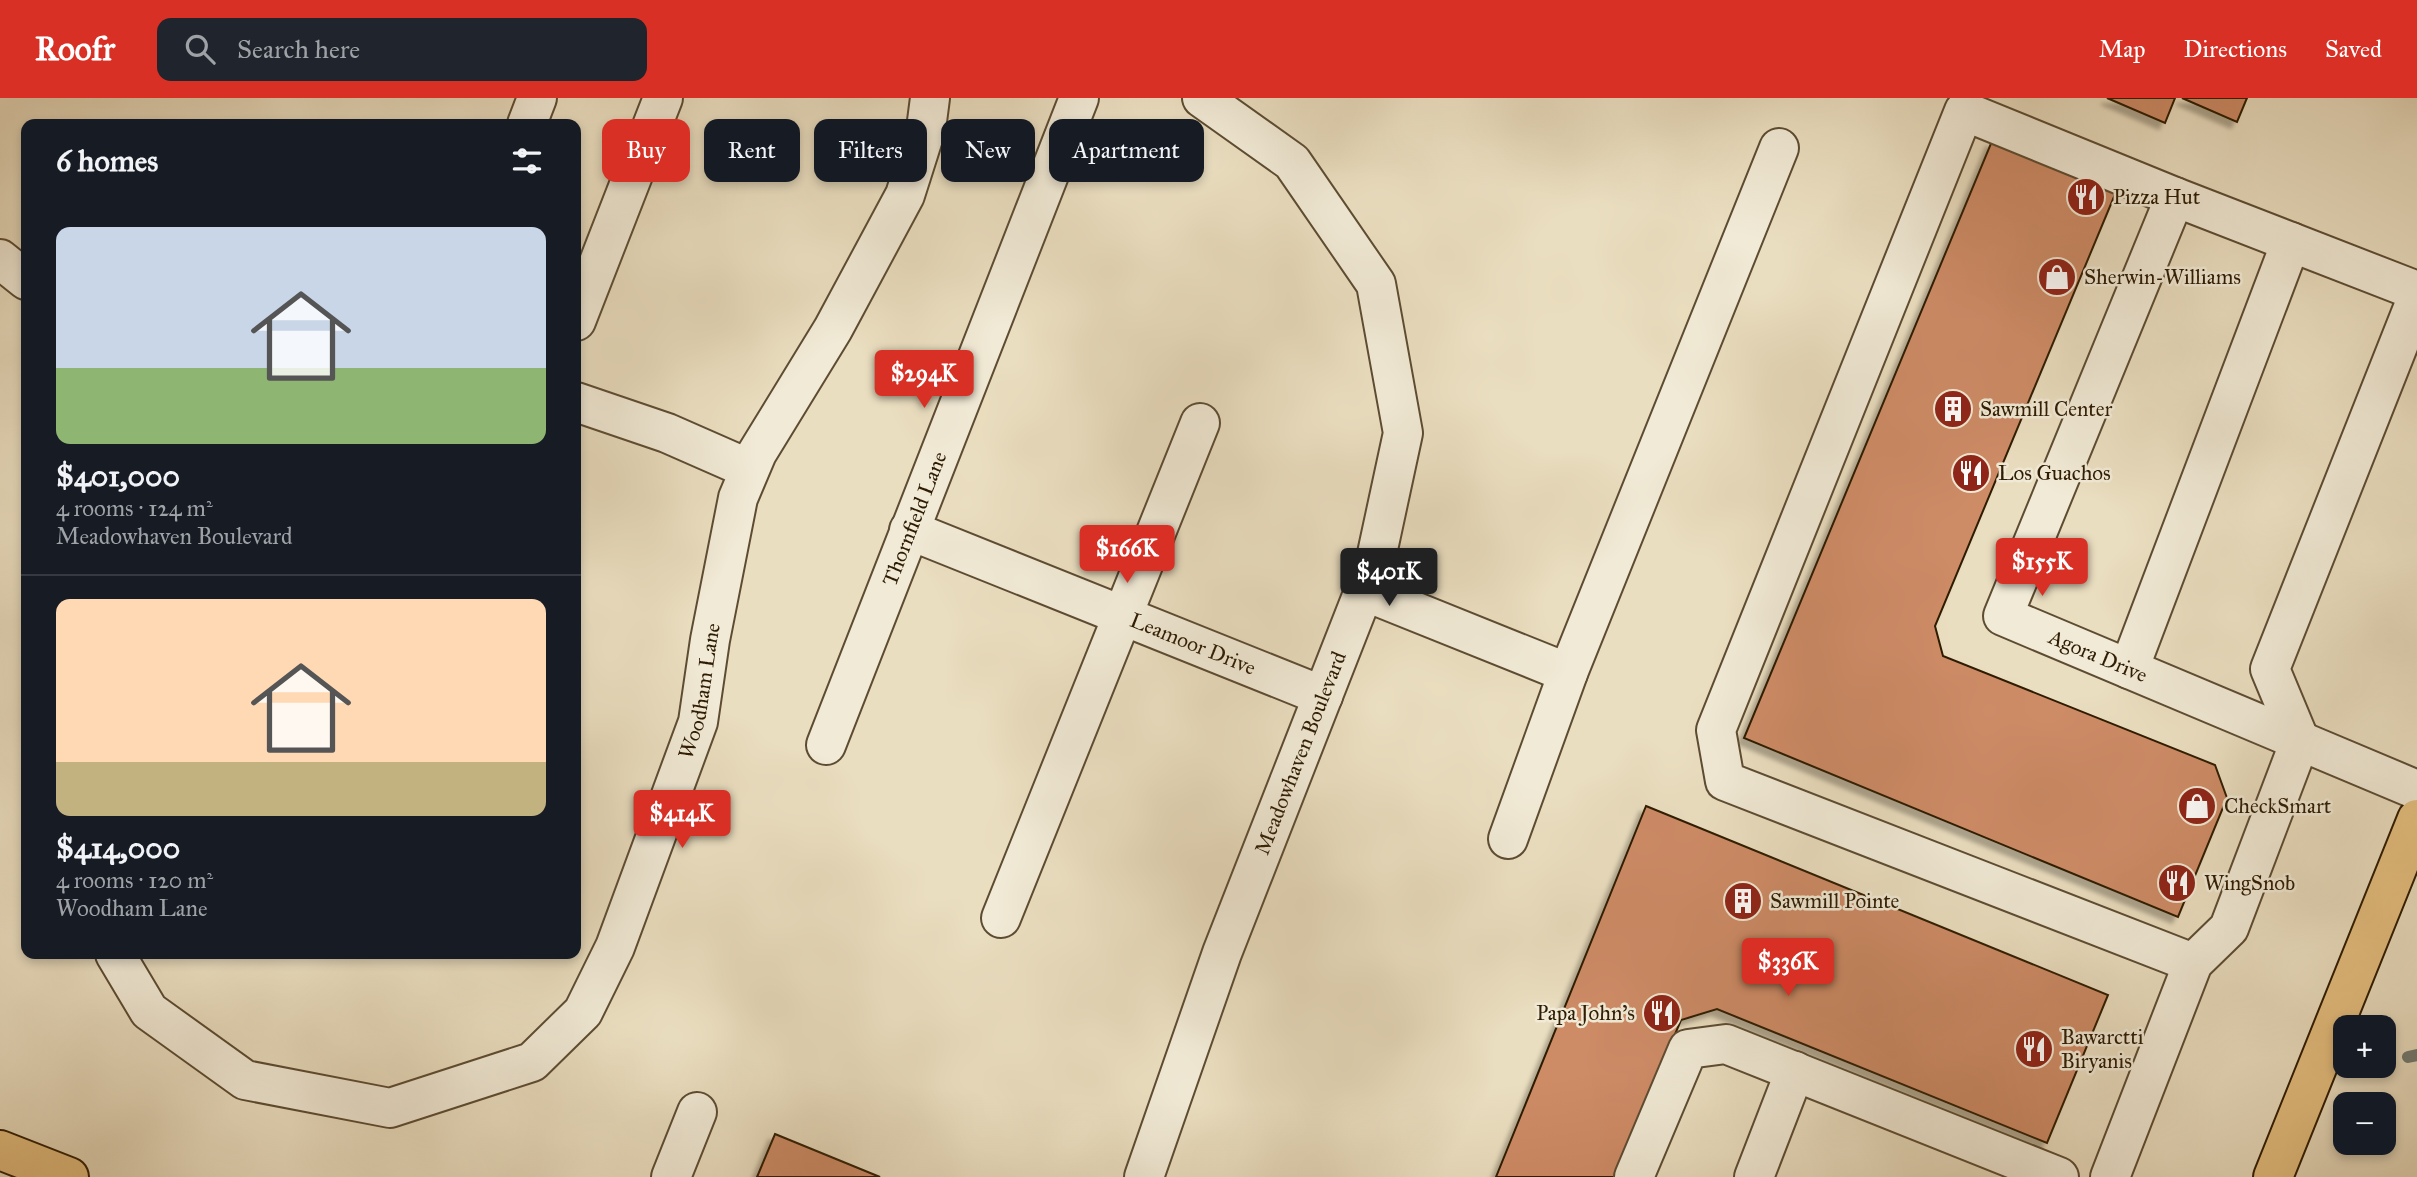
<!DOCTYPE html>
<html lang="en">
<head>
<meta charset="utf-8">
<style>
  :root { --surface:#171b24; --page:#20242c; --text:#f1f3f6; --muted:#9ea1a6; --line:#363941; --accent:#d93025 }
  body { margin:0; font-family:"IM FELL Great Primer",serif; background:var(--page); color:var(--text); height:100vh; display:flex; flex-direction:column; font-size:26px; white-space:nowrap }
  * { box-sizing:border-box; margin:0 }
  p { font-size:23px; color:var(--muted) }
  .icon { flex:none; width:38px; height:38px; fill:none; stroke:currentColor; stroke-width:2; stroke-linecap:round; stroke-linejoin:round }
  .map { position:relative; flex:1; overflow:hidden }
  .details { position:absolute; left:21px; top:21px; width:560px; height:840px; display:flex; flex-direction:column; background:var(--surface); border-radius:14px; box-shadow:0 4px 10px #0003 }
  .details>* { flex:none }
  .banner { position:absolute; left:602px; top:21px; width:665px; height:63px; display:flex; gap:14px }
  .tools { position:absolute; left:2333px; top:917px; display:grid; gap:14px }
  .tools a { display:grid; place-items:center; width:63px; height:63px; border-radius:14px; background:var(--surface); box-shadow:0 4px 10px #0003; font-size:35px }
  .price { position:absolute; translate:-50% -60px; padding:0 16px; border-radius:7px; background:var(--accent); color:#fff; font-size:23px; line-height:46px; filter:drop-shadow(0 2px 4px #0008) }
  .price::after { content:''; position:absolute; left:50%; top:42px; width:21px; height:16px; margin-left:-10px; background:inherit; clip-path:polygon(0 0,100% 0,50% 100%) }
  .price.current { background:#222; color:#fff }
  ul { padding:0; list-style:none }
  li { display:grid; align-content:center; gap:14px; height:371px; padding:0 35px }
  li+li { border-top:2px solid var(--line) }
  li span { display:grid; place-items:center; height:217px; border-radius:14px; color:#555 }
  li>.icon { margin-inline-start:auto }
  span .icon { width:126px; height:126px; fill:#fffc; stroke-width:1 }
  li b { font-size:30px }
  h2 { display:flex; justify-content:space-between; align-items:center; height:84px; padding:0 35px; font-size:30px }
  .pill { padding:0 24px; border-radius:14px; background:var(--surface); box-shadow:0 4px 10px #0003; font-size:24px; line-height:63px }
  .pill.current { background:var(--accent); color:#fff }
  header { display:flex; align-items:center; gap:42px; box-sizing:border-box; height:98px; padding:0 35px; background:var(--accent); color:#fff }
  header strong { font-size:33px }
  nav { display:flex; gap:38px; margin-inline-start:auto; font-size:24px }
  .search { width:490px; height:63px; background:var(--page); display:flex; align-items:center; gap:18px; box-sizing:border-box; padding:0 24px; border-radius:14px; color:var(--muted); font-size:26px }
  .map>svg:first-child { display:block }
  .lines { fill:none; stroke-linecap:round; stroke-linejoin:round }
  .stream { stroke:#717a73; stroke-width:12 }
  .building { fill:#cd8b66; stroke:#2e1c03; stroke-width:2; filter:url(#shadow) }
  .minor-casing { stroke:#5d4c32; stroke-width:42 }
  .major-casing { stroke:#2e1c03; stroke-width:42 }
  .minor { stroke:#f1ead6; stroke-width:38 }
  .major { stroke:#e5bf80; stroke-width:38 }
  .labels { text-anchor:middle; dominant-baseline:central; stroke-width:5; stroke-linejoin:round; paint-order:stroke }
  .poi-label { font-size:21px; fill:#2e1c03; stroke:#f1ead6; text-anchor:start }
  .street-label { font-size:21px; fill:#2e1c03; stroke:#f1ead6 }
</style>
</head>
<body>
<header>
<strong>Roofr</strong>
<div class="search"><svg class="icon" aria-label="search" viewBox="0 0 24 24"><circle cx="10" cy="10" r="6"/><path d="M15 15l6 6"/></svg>Search here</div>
<nav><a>Map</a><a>Directions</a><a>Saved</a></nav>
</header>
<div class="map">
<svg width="2417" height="1079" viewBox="0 0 2417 1079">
  <defs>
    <filter id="shadow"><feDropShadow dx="-6" dy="6" stdDeviation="2" flood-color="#0004"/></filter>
  </defs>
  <rect width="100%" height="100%" fill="#eadec0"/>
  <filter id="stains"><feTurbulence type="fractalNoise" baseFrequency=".00286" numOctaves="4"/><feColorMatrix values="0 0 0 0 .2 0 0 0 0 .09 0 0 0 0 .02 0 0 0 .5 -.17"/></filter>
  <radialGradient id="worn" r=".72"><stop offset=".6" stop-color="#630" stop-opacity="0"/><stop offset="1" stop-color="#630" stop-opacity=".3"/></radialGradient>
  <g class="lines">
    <path class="stream" d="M2408,959L2417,957"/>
  </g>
  <g class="building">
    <path d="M2107,0H2175L2165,25Z"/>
    <path d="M2182,0H2247L2237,24Z"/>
    <path d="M1992,43L2116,94L1935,528L1943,558L2215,667L2227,700L2178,819L1744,640Z"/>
    <path d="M1646,708L2108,897L2047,1045L1717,911L1681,922L1615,1079H1496Z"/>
    <path d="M775,1036L880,1079H757Z"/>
  </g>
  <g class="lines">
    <defs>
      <g id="minor">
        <path d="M527,26L537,0"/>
        <path id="s1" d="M2175,99L2003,518L2417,692"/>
        <path d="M0,161L26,182"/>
        <path d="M576,223L663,0"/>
        <path d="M576,304L667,335L749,371"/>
        <path id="s2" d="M909,432L1323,598"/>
        <path d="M1364,493L1568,575L1779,50"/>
        <path d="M2129,571L2291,144"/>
        <path id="s3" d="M826,647L1079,0"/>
        <path d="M1508,741L1568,575"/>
        <path d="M1001,820L1200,325"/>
        <path id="s4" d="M115,856L149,913L245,982L390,1010L532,964L583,914L615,849L698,624L710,542L738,400L757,355L833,231L905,97L926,31L930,0"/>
        <path d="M2193,865L1725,683L1716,632L1964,13L2175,99L2417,193"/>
        <path d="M671,1079L697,1014"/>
        <path id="s5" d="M1144,1079L1222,855L1375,465L1403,335L1376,186L1292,64L1202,0"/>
        <path d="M1634,1079L1688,951L1726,946L2059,1079"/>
        <path d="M1754,1079L1795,973"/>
        <path d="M2110,1079L2193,865L2229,830L2300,643L2270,571L2417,200"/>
      </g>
      <g id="major">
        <path d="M0,1052L69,1079"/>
        <path d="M2273,1079L2417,721"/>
      </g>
    </defs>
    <use href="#minor" class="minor-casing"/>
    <use href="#major" class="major-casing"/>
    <use href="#minor" class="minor"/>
    <use href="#major" class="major"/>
  </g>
  <defs>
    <symbol id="restaurant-disc" viewBox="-11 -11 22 22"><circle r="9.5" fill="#8f2418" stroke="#f1ead6"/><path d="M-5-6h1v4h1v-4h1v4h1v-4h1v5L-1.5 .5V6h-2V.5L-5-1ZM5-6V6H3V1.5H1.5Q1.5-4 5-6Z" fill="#fff"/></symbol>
    <symbol id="shop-disc" viewBox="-11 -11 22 22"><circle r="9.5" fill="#8f2418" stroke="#f1ead6"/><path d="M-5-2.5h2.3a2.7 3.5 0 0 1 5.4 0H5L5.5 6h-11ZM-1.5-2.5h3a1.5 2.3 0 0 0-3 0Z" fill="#fff"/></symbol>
    <symbol id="building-disc" viewBox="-11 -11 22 22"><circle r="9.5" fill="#8f2418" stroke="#f1ead6"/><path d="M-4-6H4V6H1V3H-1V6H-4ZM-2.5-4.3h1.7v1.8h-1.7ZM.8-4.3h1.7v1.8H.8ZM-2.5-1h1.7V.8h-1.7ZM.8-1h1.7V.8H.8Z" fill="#fff"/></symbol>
  </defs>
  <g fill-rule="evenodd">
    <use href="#restaurant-disc" x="2064" y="77" width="44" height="44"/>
    <use href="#shop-disc" x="2035" y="157" width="44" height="44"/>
    <use href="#building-disc" x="1931" y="289" width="44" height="44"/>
    <use href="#restaurant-disc" x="1949" y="353" width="44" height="44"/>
    <use href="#shop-disc" x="2175" y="686" width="44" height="44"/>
    <use href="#restaurant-disc" x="2155" y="763" width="44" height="44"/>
    <use href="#building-disc" x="1721" y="781" width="44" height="44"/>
    <use href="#restaurant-disc" x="1640" y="893" width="44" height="44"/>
    <use href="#restaurant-disc" x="2012" y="929" width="44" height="44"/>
  </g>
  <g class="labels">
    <g class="poi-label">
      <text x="2113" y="99">Pizza Hut</text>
      <text x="2084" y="179">Sherwin-Williams</text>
      <text x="1980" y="311">Sawmill Center</text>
      <text x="1998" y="375">Los Guachos</text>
      <text x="2224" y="708">CheckSmart</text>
      <text x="2204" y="785">WingSnob</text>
      <text x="1770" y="803">Sawmill Pointe</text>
      <text x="1635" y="915" text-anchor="end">Papa John's</text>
      <text x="2061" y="939">Bawarctti<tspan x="2061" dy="24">Biryanis</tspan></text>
    </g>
    <g class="street-label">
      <text stroke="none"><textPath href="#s3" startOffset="243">Thornfield Lane</textPath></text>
      <text stroke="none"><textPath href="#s2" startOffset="306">Leamoor Drive</textPath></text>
      <text stroke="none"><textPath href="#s1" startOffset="556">Agora Drive</textPath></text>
      <text stroke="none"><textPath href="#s4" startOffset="896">Woodham Lane</textPath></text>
      <text stroke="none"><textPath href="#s5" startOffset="452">Meadowhaven Boulevard</textPath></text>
    </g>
  </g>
  <rect width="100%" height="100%" filter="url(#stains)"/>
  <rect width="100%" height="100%" fill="url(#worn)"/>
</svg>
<div class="tools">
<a>+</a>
<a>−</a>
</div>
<b class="price" style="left:924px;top:312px">$294K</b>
<b class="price" style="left:1127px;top:487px">$166K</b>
<b class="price" style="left:2042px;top:500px">$155K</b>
<b class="price current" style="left:1389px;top:510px">$401K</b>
<b class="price" style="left:682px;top:752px">$414K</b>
<b class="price" style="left:1788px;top:900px">$336K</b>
<div class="banner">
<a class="pill current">Buy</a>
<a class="pill">Rent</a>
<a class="pill">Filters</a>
<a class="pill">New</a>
<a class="pill">Apartment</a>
</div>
<section class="details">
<h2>6 homes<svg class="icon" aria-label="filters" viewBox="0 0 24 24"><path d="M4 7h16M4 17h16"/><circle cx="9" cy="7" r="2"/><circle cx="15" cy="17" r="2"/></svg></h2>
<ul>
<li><span style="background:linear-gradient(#c9d6e8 65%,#8fb573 0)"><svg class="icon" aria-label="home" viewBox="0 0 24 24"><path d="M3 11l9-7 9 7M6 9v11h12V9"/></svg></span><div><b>$401,000</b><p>4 rooms · 124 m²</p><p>Meadowhaven Boulevard</p></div></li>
<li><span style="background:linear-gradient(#ffd9b3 75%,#c2b280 0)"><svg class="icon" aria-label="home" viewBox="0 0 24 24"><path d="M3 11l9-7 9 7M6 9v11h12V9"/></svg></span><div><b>$414,000</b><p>4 rooms · 120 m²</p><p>Woodham Lane</p></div></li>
</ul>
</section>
</div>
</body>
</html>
